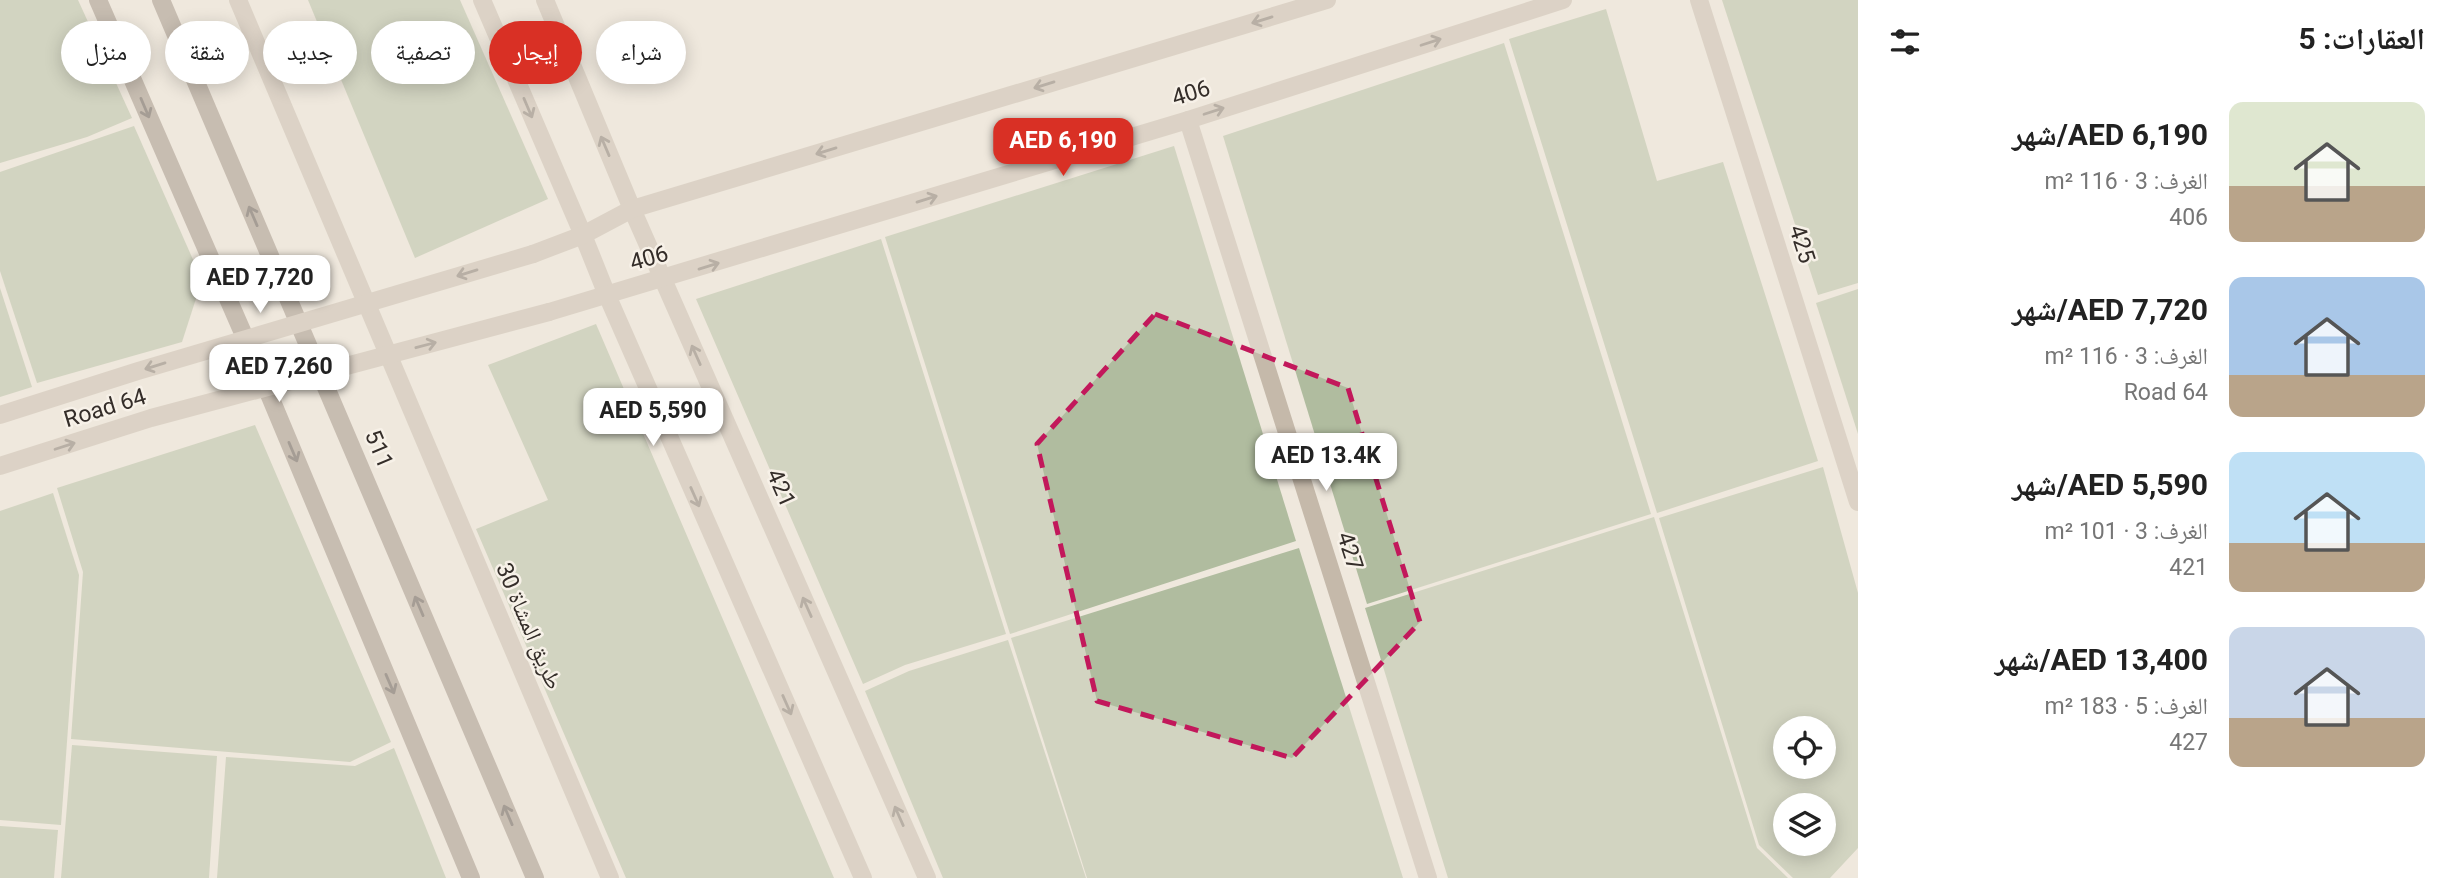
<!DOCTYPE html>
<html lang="ar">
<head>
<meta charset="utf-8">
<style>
  :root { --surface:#fff; --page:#f6f6f6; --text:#222; --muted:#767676; --accent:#d93025 }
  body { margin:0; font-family:Roboto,"Noto Naskh Arabic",sans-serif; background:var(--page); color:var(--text); direction:rtl; height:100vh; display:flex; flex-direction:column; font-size:26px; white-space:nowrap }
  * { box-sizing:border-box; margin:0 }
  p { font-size:23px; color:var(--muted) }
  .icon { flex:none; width:38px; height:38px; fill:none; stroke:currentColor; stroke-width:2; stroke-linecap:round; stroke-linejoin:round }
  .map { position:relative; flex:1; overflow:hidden; direction:ltr }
  .sheet { display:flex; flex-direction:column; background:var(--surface); width:595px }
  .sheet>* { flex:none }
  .guide { position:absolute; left:21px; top:21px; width:665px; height:63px; direction:rtl; display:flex; gap:14px }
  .controls { position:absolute; left:1773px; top:716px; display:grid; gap:14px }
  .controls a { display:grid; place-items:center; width:63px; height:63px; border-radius:50%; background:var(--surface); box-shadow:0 4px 18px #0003; font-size:35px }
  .price { position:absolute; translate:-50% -60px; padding:0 16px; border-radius:14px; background:#fff; color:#222; font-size:23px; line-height:46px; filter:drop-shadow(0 2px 4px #0008) }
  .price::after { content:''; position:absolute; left:50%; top:42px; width:21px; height:16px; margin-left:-10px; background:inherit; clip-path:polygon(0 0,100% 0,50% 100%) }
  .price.selected { background:var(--accent); color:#fff }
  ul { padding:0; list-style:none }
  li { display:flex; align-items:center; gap:21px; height:175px; padding:0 28px }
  li span { display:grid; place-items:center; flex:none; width:196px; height:140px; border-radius:14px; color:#555 }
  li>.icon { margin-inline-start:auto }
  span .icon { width:84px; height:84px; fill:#fffc; stroke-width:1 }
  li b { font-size:30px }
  h2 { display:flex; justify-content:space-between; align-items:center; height:84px; padding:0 28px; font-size:30px }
  .chip { padding:0 24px; border-radius:32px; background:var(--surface); box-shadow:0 4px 18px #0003; font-size:24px; line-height:63px }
  .chip.selected { background:var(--accent); color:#fff }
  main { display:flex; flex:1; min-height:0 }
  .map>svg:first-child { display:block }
  .green { fill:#b0bc9f; fill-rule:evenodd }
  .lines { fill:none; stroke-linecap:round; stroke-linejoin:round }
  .pedestrian { stroke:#c5b9aa; stroke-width:18 }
  .minor { stroke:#c5b9aa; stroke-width:18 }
  .tertiary { stroke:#c5b9aa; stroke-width:18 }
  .secondary { stroke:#98897c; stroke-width:18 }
  .minor-bridge { stroke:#c5b9aa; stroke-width:18 }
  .oneway { stroke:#756c63 }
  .oneway2 { stroke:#4d443e }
  .marked { fill:none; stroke:#c2185b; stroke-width:5; stroke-dasharray:14 9; stroke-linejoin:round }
  .labels { text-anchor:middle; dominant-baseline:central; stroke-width:5; stroke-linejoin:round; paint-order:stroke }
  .street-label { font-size:23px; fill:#342d29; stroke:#f7f1e8 }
</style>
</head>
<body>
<main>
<section class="sheet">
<h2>العقارات: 5<svg class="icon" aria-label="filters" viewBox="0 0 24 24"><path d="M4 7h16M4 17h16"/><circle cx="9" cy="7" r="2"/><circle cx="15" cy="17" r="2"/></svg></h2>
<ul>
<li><span style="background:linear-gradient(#dfe7d0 60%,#b9a48a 0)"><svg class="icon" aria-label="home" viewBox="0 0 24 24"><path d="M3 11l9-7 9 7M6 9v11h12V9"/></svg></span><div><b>AED 6,190/شهر</b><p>الغرف: 3 · 116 m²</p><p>406</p></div></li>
<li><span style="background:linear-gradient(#a9c7e8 70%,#b9a48a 0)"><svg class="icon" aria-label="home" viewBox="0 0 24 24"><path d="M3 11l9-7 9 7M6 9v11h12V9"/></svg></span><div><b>AED 7,720/شهر</b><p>الغرف: 3 · 116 m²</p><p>Road 64</p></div></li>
<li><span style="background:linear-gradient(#bfe0f5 65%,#b9a48a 0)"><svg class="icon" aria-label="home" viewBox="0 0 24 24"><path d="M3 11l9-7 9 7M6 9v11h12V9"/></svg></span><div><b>AED 5,590/شهر</b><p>الغرف: 3 · 101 m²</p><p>421</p></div></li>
<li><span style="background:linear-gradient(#c9d6e8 65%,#b9a48a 0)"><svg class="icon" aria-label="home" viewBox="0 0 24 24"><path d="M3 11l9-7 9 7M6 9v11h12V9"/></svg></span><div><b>AED 13,400/شهر</b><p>الغرف: 5 · 183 m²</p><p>427</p></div></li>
</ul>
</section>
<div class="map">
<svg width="1858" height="878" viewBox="0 0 1858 878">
  <rect width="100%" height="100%" fill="#efe8dd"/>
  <g class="green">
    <path d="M0,0H78L132,118L87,137L0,163Z"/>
    <path d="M308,0H460L548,199L415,258Z"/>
    <path d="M1722,0H1858V283L1818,295Z"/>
    <path d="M1606,9L1657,181L1723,162L1818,461L1657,513L1509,39Z"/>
    <path d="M1504,43L1651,514L1367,604L1223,136Z"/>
    <path d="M134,126L202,280L182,342L37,383L0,271V172Z"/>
    <path d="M1174,146L1296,541L1010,634L885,237Z"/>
    <path d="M881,239L1006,634L905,665L863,684L696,299Z"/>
    <path d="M0,288L32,387L0,397Z"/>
    <path d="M1858,289V434L1816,303Z"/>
    <path d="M596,324L834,878H626L476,529L548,500L488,365Z"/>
    <path d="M255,425L391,742L350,762L71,739L83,572L57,488Z"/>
    <path d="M1823,467L1858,593V848L1830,878H1793L1759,845L1659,518ZM1785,728H1824V766H1785ZM1785,805H1824V844H1785Z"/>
    <path d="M53,493L79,575L61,825L0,820V511Z"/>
    <path d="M1654,517L1757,848L1788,878H1448L1365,608Z"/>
    <path d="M1299,548L1403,878H1087L1011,638Z"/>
    <path d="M1008,640L1086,878H943L865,691L909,671Z"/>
    <path d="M72,745L217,756L209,878H61Z"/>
    <path d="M394,748L446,878H217L226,757L355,766Z"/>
    <path d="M0,826L58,830L54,878H0Z"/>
  </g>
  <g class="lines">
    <path class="pedestrian" d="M238,0L610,878"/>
    <g class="minor">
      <path d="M1699,0L1858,502"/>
      <path d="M1188,120L1428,878"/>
    </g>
    <g class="tertiary">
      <path d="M482,0L583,235L607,295L863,878"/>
      <path d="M545,0L632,209L927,878"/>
      <path d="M533,254L583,235L632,209L1327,0"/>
      <path d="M549,312L1188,120L1563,0"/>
    </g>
    <g class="secondary">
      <path d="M98,0L256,363L471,878"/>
      <path d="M161,0L535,878"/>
    </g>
    <g class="minor-bridge">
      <path d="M0,415L138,371L533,254"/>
      <path d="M0,466L151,418L549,312"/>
    </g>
  </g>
  <defs><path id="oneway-shaft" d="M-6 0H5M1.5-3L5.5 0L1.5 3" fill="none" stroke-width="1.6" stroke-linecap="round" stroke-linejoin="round" transform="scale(1.75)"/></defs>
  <g class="oneway">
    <use href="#oneway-shaft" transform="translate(1262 20) rotate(163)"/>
    <use href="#oneway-shaft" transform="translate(1431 42) rotate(-18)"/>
    <use href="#oneway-shaft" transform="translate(1044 85) rotate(163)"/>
    <use href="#oneway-shaft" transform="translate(528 108) rotate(67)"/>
    <use href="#oneway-shaft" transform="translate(1214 111) rotate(-18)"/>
    <use href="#oneway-shaft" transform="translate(605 146) rotate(-113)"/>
    <use href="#oneway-shaft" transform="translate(826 151) rotate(163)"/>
    <use href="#oneway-shaft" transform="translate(927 199) rotate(-17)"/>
    <use href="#oneway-shaft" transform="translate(709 266) rotate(-17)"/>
    <use href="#oneway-shaft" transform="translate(467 273) rotate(163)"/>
    <use href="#oneway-shaft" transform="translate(426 345) rotate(-15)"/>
    <use href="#oneway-shaft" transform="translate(696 355) rotate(-114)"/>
    <use href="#oneway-shaft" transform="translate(155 366) rotate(163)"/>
    <use href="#oneway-shaft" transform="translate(65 446) rotate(-18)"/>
    <use href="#oneway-shaft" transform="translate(695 497) rotate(66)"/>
    <use href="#oneway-shaft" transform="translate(807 607) rotate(-114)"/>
    <use href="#oneway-shaft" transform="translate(787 705) rotate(66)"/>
    <use href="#oneway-shaft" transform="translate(899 816) rotate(-114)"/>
  </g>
  <g class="oneway2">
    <use href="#oneway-shaft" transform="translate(145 108) rotate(67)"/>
    <use href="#oneway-shaft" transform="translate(253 216) rotate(-113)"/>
    <use href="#oneway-shaft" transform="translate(293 452) rotate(67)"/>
    <use href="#oneway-shaft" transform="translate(419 606) rotate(-113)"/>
    <use href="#oneway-shaft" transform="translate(390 684) rotate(67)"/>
    <use href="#oneway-shaft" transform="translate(508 815) rotate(-113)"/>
  </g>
  <path d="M0 0H1858V878H0ZM1155,314L1348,388L1420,622L1292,758L1097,701L1037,444Z" fill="#efe8dd" fill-opacity=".55" fill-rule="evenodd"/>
  <path class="marked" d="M1155,314L1348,388L1420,622L1292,758L1097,701L1037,444Z"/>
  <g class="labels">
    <g class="street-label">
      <text transform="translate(1191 93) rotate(-17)">406</text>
      <text transform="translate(1802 244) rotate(72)">425</text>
      <text transform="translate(649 258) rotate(-16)">406</text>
      <text transform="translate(105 408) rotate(-17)">Road 64</text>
      <text transform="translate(379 449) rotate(67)">511</text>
      <text transform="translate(781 488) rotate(66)">421</text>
      <text transform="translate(1350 551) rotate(72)">427</text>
      <text transform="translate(529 626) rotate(67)">طريق المشاة 30</text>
    </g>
  </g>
</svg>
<div class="controls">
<a><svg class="icon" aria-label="locate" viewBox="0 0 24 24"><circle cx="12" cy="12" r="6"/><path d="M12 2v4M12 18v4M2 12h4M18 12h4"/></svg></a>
<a><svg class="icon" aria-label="layers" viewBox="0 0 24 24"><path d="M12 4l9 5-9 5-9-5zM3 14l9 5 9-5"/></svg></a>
</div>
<b class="price selected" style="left:1063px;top:178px">AED 6,190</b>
<b class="price" style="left:260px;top:315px">AED 7,720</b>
<b class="price" style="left:279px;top:404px">AED 7,260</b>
<b class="price" style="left:653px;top:448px">AED 5,590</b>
<b class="price" style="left:1326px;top:493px">AED 13.4K</b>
<div class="guide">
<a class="chip">شراء</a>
<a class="chip selected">إيجار</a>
<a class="chip">تصفية</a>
<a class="chip">جديد</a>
<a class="chip">شقة</a>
<a class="chip">منزل</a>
</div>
</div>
</main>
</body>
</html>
